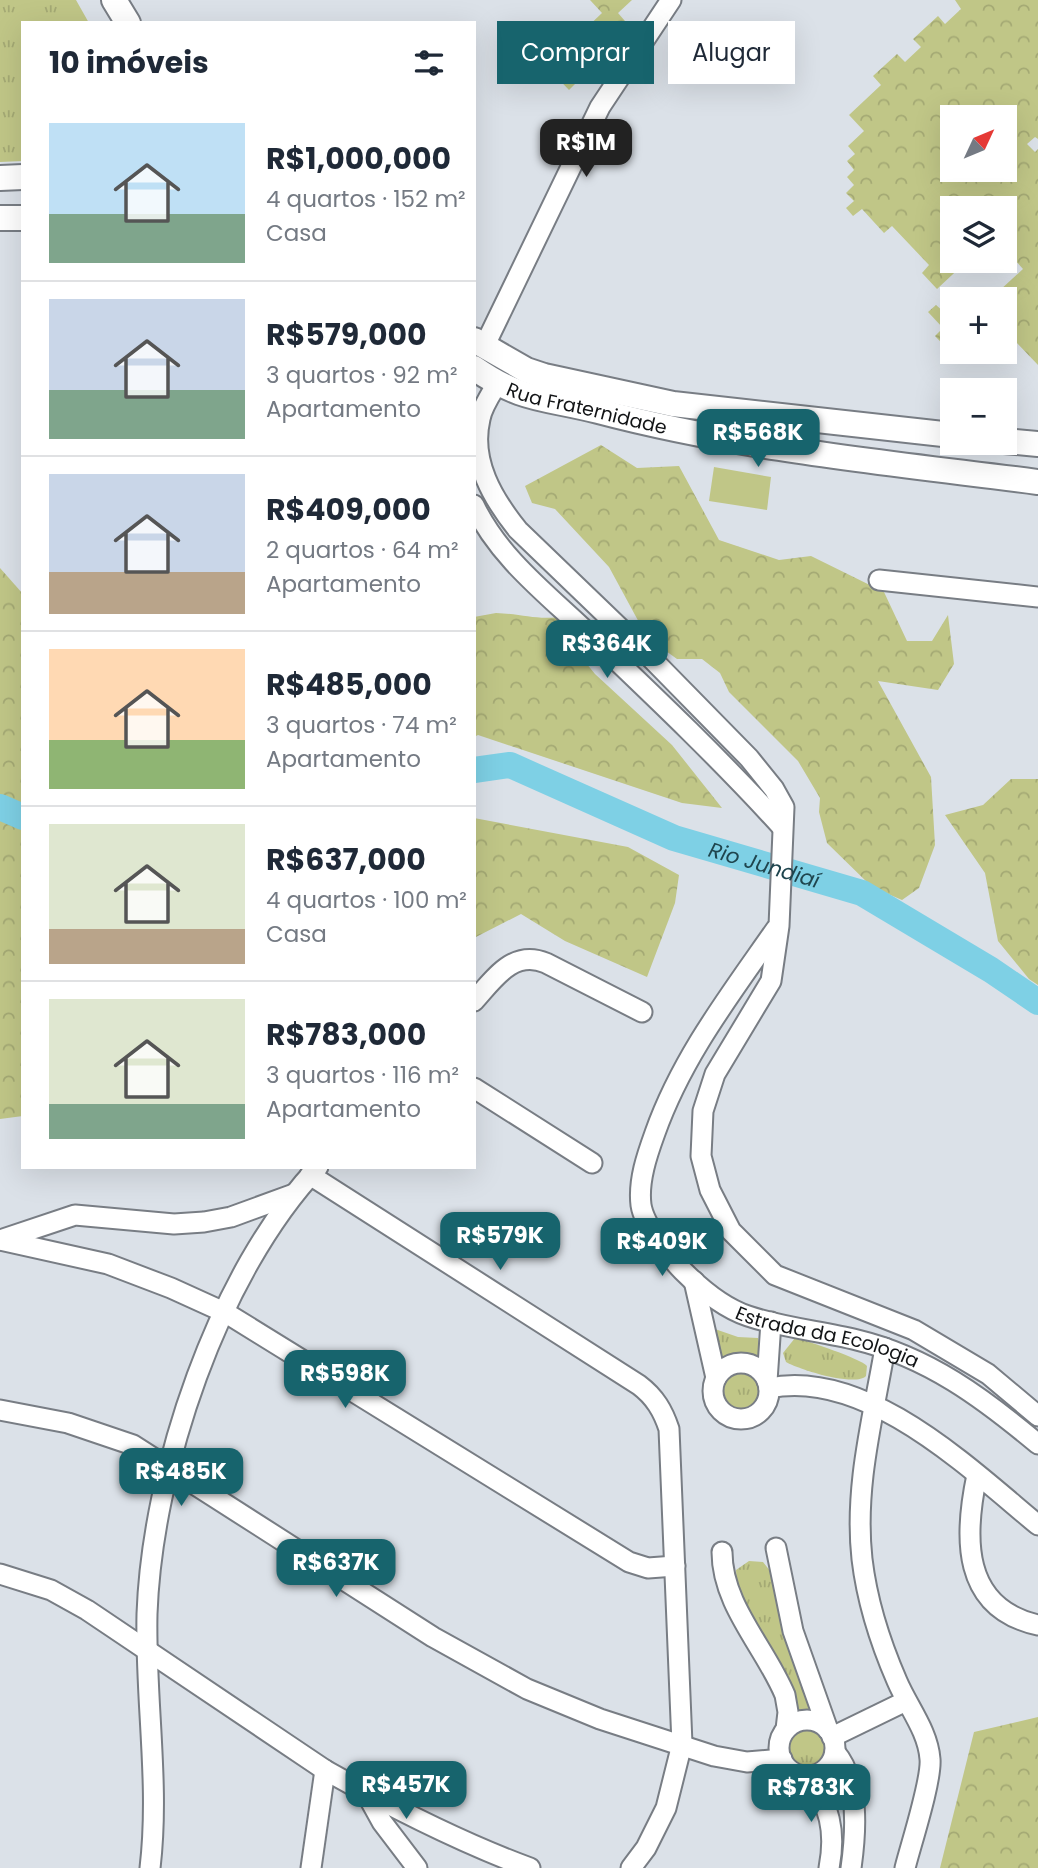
<!DOCTYPE html>
<html lang="pt">
<head>
<meta charset="utf-8">
<style>
  :root { --surface:#fff; --page:#f6f6f7; --text:#1f2937; --muted:#747a83; --line:#e0e1e3; --accent:#17646d }
  body { margin:0; font-family:Poppins,sans-serif; background:var(--page); color:var(--text); height:100vh; display:flex; flex-direction:column; font-size:26px; white-space:nowrap }
  * { box-sizing:border-box; margin:0 }
  p { font-size:23px; color:var(--muted) }
  .icon { flex:none; width:38px; height:38px; fill:none; stroke:currentColor; stroke-width:2; stroke-linecap:round; stroke-linejoin:round }
  .map { position:relative; flex:1; overflow:hidden }
  .side { position:absolute; left:21px; top:21px; width:455px; height:1148px; display:flex; flex-direction:column; background:var(--surface); border-radius:0px; box-shadow:0 7px 28px #0002 }
  .side>* { flex:none }
  .banner { position:absolute; left:497px; top:21px; width:436px; height:63px; display:flex; gap:14px }
  .needle { width:46px; rotate:46deg }
  .tools { position:absolute; left:940px; top:105px; display:grid; gap:14px }
  .tools a { display:grid; place-items:center; width:77px; height:77px; border-radius:0px; background:var(--surface); box-shadow:0 7px 28px #0002; font-size:35px }
  .price { position:absolute; translate:-50% -60px; padding:0 16px; border-radius:14px; background:var(--accent); color:#fff; font-size:23px; line-height:46px; filter:drop-shadow(0 2px 4px #0008) }
  .price::after { content:''; position:absolute; left:50%; top:42px; width:21px; height:16px; margin-left:-10px; background:inherit; clip-path:polygon(0 0,100% 0,50% 100%) }
  .price.selected { background:#222; color:#fff }
  ul { padding:0; list-style:none }
  li { display:flex; align-items:center; gap:21px; height:175px; padding:0 28px }
  li+li { border-top:2px solid var(--line) }
  li span { display:grid; place-items:center; flex:none; width:196px; height:140px; border-radius:0px; color:#555 }
  li>.icon { margin-inline-start:auto }
  span .icon { width:84px; height:84px; fill:#fffc; stroke-width:1 }
  li b { font-size:30px }
  h2 { display:flex; justify-content:space-between; align-items:center; height:84px; padding:0 28px; font-size:30px }
  .chip { padding:0 24px; border-radius:0px; background:var(--surface); box-shadow:0 7px 28px #0002; font-size:24px; line-height:63px }
  .chip.selected { background:var(--accent); color:#fff }
  .map>svg:first-child { display:block }
  .grass { fill:url(#grass-tufts) }
  .forest { fill:url(#forest-crowns); fill-rule:evenodd }
  .pitch { fill:#c0c687 }
  .lines { fill:none; stroke-linecap:round; stroke-linejoin:round }
  .river { stroke:#7ed0e5; stroke-width:26 }
  .minor-casing { stroke:#787d84; stroke-width:23 }
  .major-casing { stroke:#787d84; stroke-width:28 }
  .minor { stroke:#fff; stroke-width:19 }
  .major { stroke:#fff; stroke-width:24 }
  .labels { text-anchor:middle; dominant-baseline:central; stroke-width:5; stroke-linejoin:round; paint-order:stroke }
  .street-label { font-size:19px; fill:#121416; stroke:#dbe1e8 }
  .water-label { font-size:21px; font-style:italic; fill:#1f454e; stroke:#dbe1e8 }
</style>
</head>
<body>
<div class="map">
<svg width="1038" height="1868" viewBox="0 0 1038 1868">
  <defs>
    <pattern id="grass-tufts" width="24" height="20" patternUnits="userSpaceOnUse" patternTransform="scale(1.75)"><rect width="24" height="20" fill="#c0c687"/><path d="M3 7l-1-3M5 7V3M7 7l1-3M15 17l-1-3M17 17v-4M19 17l1-3" fill="none" stroke="#a4a974"/></pattern>
    <pattern id="forest-crowns" width="20" height="18" patternUnits="userSpaceOnUse" patternTransform="scale(1.75)"><rect width="20" height="18" fill="#c0c687"/><path d="M2 6a3 3 0 1 1 6 0M12 15a3 3 0 1 1 6 0" fill="none" stroke="#a4a974"/></pattern>
  </defs>
  <rect width="100%" height="100%" fill="#dbe1e8"/>
  <g class="grass">
    <path d="M0,0H76L89,23H23V161L0,162Z"/>
    <path d="M712,1328L738,1337L758,1338L761,1355H737L721,1360Z"/>
    <path d="M795,1338C806,1340 861,1359 867,1366L866,1376C855,1387 800,1370 786,1362L783,1353Z"/>
    <circle cx="741" cy="1392" r="20"/>
    <path d="M749,1561L763,1562L771,1572L787,1644L811,1710L796,1712L778,1664L737,1590L736,1570Z"/>
    <circle cx="807" cy="1748" r="18"/>
  </g>
  <g class="forest">
    <path d="M590,0H632L618,13L625,21L617,29L610,21L594,36L609,52L601,60L593,52L569,74L577,82L569,90L546,66L554,58L562,66L569,59L562,51L602,13Z"/>
    <path d="M955,0H1038V139L1035,137L1027,144L1035,152L1038,149V365L1013,339L1005,345L1006,299L999,291L1023,269L1005,249L1004,208H952V261H967L937,289L922,273L929,265L892,226L884,233L862,209L853,216L846,208L854,201L846,193L854,185L847,177L854,170L847,161L855,154L848,146L864,131L849,115L881,85L873,76L897,54L905,62L921,47L913,39L938,16L945,24L961,9ZM1004,117V170H952V117Z"/>
    <path d="M936,305L944,312L952,305V322L943,328L952,335V352H980L973,361L966,353L958,360L935,336L943,328L928,312Z"/>
    <path d="M601,445L637,468L679,466L719,540L779,560L811,556L884,592L907,641H932L948,615L954,664L938,690L878,681L931,777L935,845L919,888L902,900L872,887L827,843L819,812L820,798L798,761L729,692L720,673L702,659H677L659,646L641,626L609,567L555,509L532,503L525,486Z"/>
    <path d="M0,568L23,594V1116L0,1119Z"/>
    <path d="M496,613C526,614 540,622 570,615L573,647L595,674L672,745L722,808L682,803L478,735L474,737V617Z"/>
    <path d="M1011,779H1038V985L1029,979L998,941L985,873L945,815L983,805Z"/>
    <path d="M474,818L628,847L679,875L675,903L647,977L565,941L521,914L474,938Z"/>
    <path d="M1038,1717V1868H940L974,1732Z"/>
  </g>
  <path class="pitch" d="M714,467L771,477L767,510L709,501Z"/>
  <g class="lines">
    <g class="river">
      <path id="s1" d="M474,770L510,765L674,838L862,893L991,970L1038,1002"/>
      <path d="M0,807L23,817"/>
    </g>
    <defs>
      <g id="minor">
        <path d="M484,347L600,107L671,0"/>
        <path d="M497,384C491,394 482,407 480,419C470,461 493,499 518,530L648,655L749,758L774,789L784,807L779,926L771,981L715,1074L703,1111L701,1156L710,1190L731,1231L775,1275L914,1330L988,1374L1038,1416"/>
        <path d="M474,505C500,560 551,597 594,639C658,700 722,761 782,827"/>
        <path d="M879,580L1038,597"/>
        <path id="s2" d="M776,929C730,995 682,1057 655,1133C647,1155 638,1181 641,1205C644,1225 669,1257 683,1271C701,1289 724,1308 748,1316C783,1328 821,1331 857,1340C928,1357 983,1398 1038,1444"/>
        <path d="M474,1001C494,979 513,949 546,963L642,1012"/>
        <path d="M474,1088L592,1163"/>
        <path d="M310,1175L639,1385C655,1397 663,1411 669,1429L682,1744L666,1808L646,1848L631,1868"/>
        <path d="M0,1240L108,1264L171,1288L226,1313L629,1562L648,1568L675,1566"/>
        <path d="M0,1240L75,1215L174,1224L204,1222L231,1217L294,1194"/>
        <path d="M694,1281L716,1378"/>
        <path d="M885,1348C873,1418 854,1487 862,1559C867,1601 880,1642 897,1681C908,1707 928,1731 930,1759C932,1780 911,1844 905,1868"/>
        <circle cx="741" cy="1391" r="28"/>
        <path d="M767,1381L771,1322"/>
        <path d="M769,1388C866,1368 969,1468 1038,1525"/>
        <path d="M0,1410L68,1423L133,1445L433,1637L527,1689L600,1719L714,1756L747,1762L782,1759"/>
        <path d="M977,1475C964,1536 961,1608 1038,1625"/>
        <path d="M776,1548L793,1631L828,1730"/>
        <path d="M722,1552C722,1605 765,1647 785,1695L788,1712L786,1729"/>
        <path d="M0,1574L51,1590L87,1610L325,1770C391,1807 459,1842 530,1868"/>
        <circle cx="807" cy="1748" r="28"/>
        <path d="M832,1737L906,1701"/>
        <path d="M835,1752C860,1781 856,1833 851,1868"/>
        <path d="M807,1776C830,1804 836,1832 829,1868"/>
        <path d="M366,1793L382,1822L417,1868"/>
        <path d="M150,1868C160,1784 145,1699 147,1614C152,1470 218,1273 318,1167"/>
        <path d="M311,1868L325,1770"/>
      </g>
      <g id="major">
        <path d="M114,0L128,23"/>
        <path d="M0,178L23,177"/>
        <path d="M0,218H23"/>
        <path d="M474,340L526,370L544,376L673,404L952,435"/>
        <path id="s3" d="M474,368C523,402 544,397 598,411C742,449 890,463 1038,482"/>
        <path d="M1004,441L1038,444"/>
      </g>
    </defs>
    <use href="#minor" class="minor-casing"/>
    <use href="#major" class="major-casing"/>
    <use href="#minor" class="minor"/>
    <use href="#major" class="major"/>
  </g>
  <g class="labels">
    <g class="street-label">
      <text stroke="none"><textPath href="#s3" startOffset="121">Rua Fraternidade</textPath></text>
      <text stroke="none"><textPath href="#s2" startOffset="553">Estrada da Ecologia</textPath></text>
    </g>
    <g class="water-label">
      <text stroke="none"><textPath href="#s1" startOffset="310">Rio Jundiaí</textPath></text>
    </g>
  </g>
</svg>
<div class="tools">
<a><svg class="needle" viewBox="-14 -14 28 28"><path d="M0-13l5 13h-10z" fill="#e53935"/><path d="M0 13l5-13h-10z" fill="#747a83"/></svg></a>
<a><svg class="icon" aria-label="layers" viewBox="0 0 24 24"><path d="M12 4l9 5-9 5-9-5zM3 14l9 5 9-5"/></svg></a>
<a>+</a>
<a>−</a>
</div>
<b class="price selected" style="left:586px;top:179px">R$1M</b>
<b class="price" style="left:758px;top:469px">R$568K</b>
<b class="price" style="left:607px;top:680px">R$364K</b>
<b class="price" style="left:500px;top:1272px">R$579K</b>
<b class="price" style="left:662px;top:1278px">R$409K</b>
<b class="price" style="left:345px;top:1410px">R$598K</b>
<b class="price" style="left:181px;top:1508px">R$485K</b>
<b class="price" style="left:336px;top:1599px">R$637K</b>
<b class="price" style="left:406px;top:1821px">R$457K</b>
<b class="price" style="left:811px;top:1824px">R$783K</b>
<div class="banner">
<a class="chip selected">Comprar</a>
<a class="chip">Alugar</a>
</div>
<section class="side">
<h2>10 imóveis<svg class="icon" aria-label="filters" viewBox="0 0 24 24"><path d="M4 7h16M4 17h16"/><circle cx="9" cy="7" r="2"/><circle cx="15" cy="17" r="2"/></svg></h2>
<ul>
<li><span style="background:linear-gradient(#bfe0f5 65%,#7fa58c 0)"><svg class="icon" aria-label="home" viewBox="0 0 24 24"><path d="M3 11l9-7 9 7M6 9v11h12V9"/></svg></span><div><b>R$1,000,000</b><p>4 quartos · 152 m²</p><p>Casa</p></div></li>
<li><span style="background:linear-gradient(#c9d6e8 65%,#7fa58c 0)"><svg class="icon" aria-label="home" viewBox="0 0 24 24"><path d="M3 11l9-7 9 7M6 9v11h12V9"/></svg></span><div><b>R$579,000</b><p>3 quartos · 92 m²</p><p>Apartamento</p></div></li>
<li><span style="background:linear-gradient(#c9d6e8 70%,#b9a48a 0)"><svg class="icon" aria-label="home" viewBox="0 0 24 24"><path d="M3 11l9-7 9 7M6 9v11h12V9"/></svg></span><div><b>R$409,000</b><p>2 quartos · 64 m²</p><p>Apartamento</p></div></li>
<li><span style="background:linear-gradient(#ffd9b3 65%,#8fb573 0)"><svg class="icon" aria-label="home" viewBox="0 0 24 24"><path d="M3 11l9-7 9 7M6 9v11h12V9"/></svg></span><div><b>R$485,000</b><p>3 quartos · 74 m²</p><p>Apartamento</p></div></li>
<li><span style="background:linear-gradient(#dfe7d0 75%,#b9a48a 0)"><svg class="icon" aria-label="home" viewBox="0 0 24 24"><path d="M3 11l9-7 9 7M6 9v11h12V9"/></svg></span><div><b>R$637,000</b><p>4 quartos · 100 m²</p><p>Casa</p></div></li>
<li><span style="background:linear-gradient(#dfe7d0 75%,#7fa58c 0)"><svg class="icon" aria-label="home" viewBox="0 0 24 24"><path d="M3 11l9-7 9 7M6 9v11h12V9"/></svg></span><div><b>R$783,000</b><p>3 quartos · 116 m²</p><p>Apartamento</p></div></li>
</ul>
</section>
</div>
</body>
</html>
